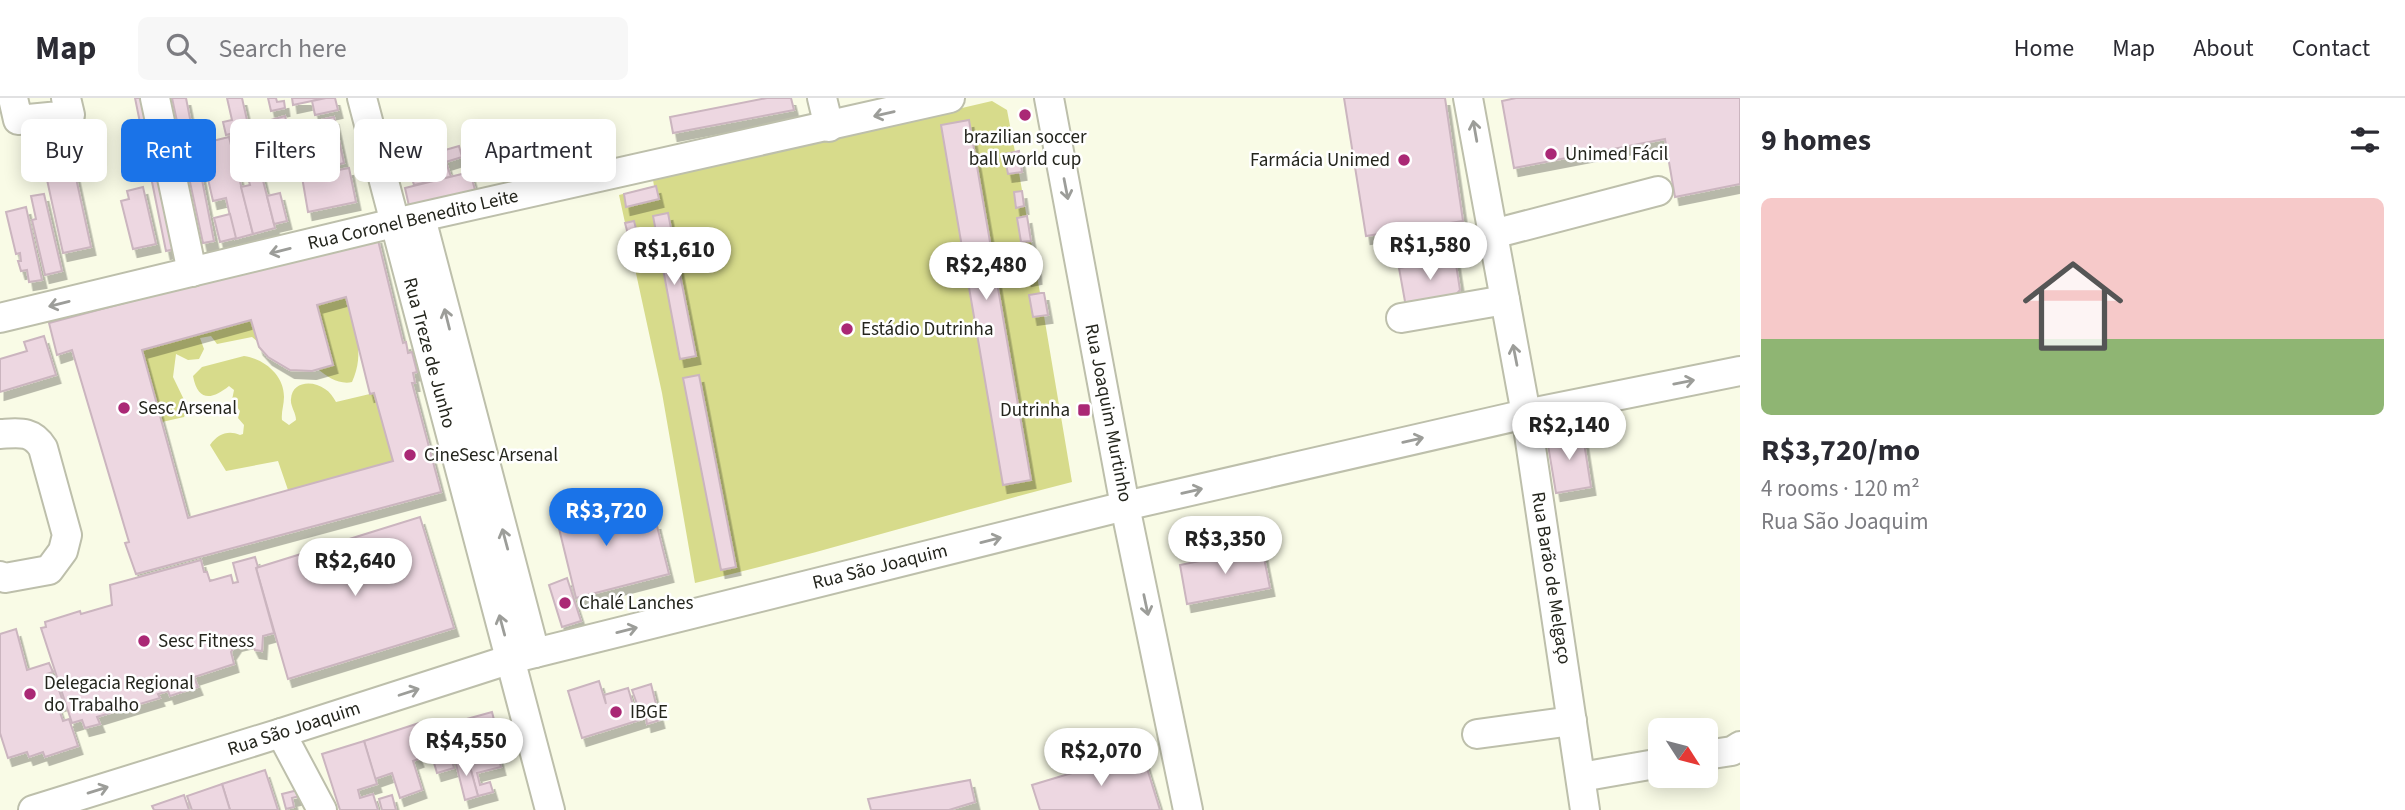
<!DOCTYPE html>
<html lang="en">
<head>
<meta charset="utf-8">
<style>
  :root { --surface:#fff; --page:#f7f7f7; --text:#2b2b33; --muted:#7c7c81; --line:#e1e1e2; --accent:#1a73e8 }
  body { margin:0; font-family:"Source Sans 3",sans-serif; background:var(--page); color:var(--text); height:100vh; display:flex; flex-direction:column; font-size:26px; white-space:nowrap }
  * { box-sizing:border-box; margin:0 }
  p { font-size:23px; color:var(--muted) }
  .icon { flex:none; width:38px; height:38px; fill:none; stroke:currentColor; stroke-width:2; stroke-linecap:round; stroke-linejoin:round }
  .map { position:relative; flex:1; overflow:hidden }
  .panel { display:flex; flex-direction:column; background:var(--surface); width:665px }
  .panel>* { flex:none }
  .hud { position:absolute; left:21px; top:21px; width:665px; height:63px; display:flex; gap:14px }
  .needle { width:46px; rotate:126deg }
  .buttons { position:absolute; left:1648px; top:620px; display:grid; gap:14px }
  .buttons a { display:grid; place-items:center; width:70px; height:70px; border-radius:10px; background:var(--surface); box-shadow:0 4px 18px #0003; font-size:35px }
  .price { position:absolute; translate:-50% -60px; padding:0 16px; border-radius:24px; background:#fff; color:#222; font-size:23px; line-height:46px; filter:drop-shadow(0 2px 4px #0008) }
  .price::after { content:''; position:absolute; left:50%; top:42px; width:21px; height:16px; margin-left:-10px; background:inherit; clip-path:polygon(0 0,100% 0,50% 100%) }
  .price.selected { background:var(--accent); color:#fff }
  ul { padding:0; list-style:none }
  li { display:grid; align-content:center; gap:14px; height:371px; padding:0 21px }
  li span { display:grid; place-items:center; height:217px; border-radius:10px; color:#555 }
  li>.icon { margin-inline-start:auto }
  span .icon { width:126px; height:126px; fill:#fffc; stroke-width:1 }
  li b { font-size:30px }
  h2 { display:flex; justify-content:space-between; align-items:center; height:84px; padding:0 21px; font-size:30px }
  .pill { padding:0 24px; border-radius:10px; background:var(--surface); box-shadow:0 4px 18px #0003; font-size:24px; line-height:63px }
  .pill.selected { background:var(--accent); color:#fff }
  header { display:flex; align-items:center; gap:42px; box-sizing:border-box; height:98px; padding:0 35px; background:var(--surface); border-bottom:2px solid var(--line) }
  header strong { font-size:33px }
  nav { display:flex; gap:38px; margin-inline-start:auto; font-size:24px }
  .search { width:490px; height:63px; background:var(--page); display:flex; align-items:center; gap:18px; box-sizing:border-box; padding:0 24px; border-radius:10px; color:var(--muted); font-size:26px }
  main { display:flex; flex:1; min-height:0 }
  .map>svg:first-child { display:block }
  .green { fill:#d7db8b }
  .building { fill:#edd7e1; stroke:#cbb5bf; stroke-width:2; fill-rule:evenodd; filter:url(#shadow) }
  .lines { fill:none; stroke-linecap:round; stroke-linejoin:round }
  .minor-casing { stroke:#bdbfab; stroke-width:32 }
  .minor { stroke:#fff; stroke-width:28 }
  .oneway { stroke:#9c9d99 }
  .poi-dot { fill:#aa2875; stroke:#fff; stroke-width:2.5 }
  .labels { text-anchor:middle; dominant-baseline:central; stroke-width:5; stroke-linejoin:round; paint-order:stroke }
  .poi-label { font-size:19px; fill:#24251d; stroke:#fff; text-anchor:start }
  .street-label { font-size:19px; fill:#24251d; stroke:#fff }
</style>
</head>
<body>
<header>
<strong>Map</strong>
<div class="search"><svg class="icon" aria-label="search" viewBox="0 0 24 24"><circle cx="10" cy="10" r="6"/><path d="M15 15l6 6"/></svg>Search here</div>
<nav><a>Home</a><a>Map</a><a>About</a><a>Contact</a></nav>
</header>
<main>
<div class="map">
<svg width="1740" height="712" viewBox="0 0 1740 712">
  <defs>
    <filter id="shadow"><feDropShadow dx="4.5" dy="8" stdDeviation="0" flood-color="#0004"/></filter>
  </defs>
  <rect width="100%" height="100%" fill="#f9fbe6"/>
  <g class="green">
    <path d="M992,3L1007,12L1015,54L1019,53L1022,74L1019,75L1040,195H1044L1048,217L1044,218L1072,384C946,416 822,455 695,485L662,295L619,97L654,88L653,82Z"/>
    <path d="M346,199C354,230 366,254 352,284C340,287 327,279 318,271L333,267L317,207Z"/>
    <path d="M251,222L258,244L252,239L217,246L211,238L200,240L204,251L199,261L188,262L176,256L173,279L188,310L184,319L162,324L142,252Z"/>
    <path d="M244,258C264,261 284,277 284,299C284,307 281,314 282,322L289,327L296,322C296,315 290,308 291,301C292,283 313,282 325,291C330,294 333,299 336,304L374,295L393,363L288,392L278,363L226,373L210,347C218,336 228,332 240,337L243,336L244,327L238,320L240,313L232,302L234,292L229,288C213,301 198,305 193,278L202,269Z"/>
  </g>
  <g class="building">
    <path d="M135,0H149L179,150L166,153Z"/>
    <path d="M172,0H186L214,143L203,145Z"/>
    <path d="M227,0H242L249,31L226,37L223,24L232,22Z"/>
    <path d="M268,0H276L277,4L284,3L285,10L271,13Z"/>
    <path d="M292,0H326L293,7Z"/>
    <path d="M326,0H335L338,12L315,17L312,3Z"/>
    <path d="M767,0H791L794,12L673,35L670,19Z"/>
    <path d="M1344,0H1445L1463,123L1366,138Z"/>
    <path d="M1516,0H1740V86L1675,99L1665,41L1514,70L1502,3Z"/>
    <path d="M285,18L295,58L281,62L271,22Z"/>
    <path d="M334,19L344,65L306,75L295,28Z"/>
    <path d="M969,22L1031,382L1003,387L941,27Z"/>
    <path d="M229,39L253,136L235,141L226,100L213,103L200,46Z"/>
    <path d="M252,39L275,130L253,136L241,89L250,87L243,61L247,60L242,41Z"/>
    <path d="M459,48L462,59L446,64L451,79L414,87L407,63Z"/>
    <path d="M1019,53L1022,74L1008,76L1004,56Z"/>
    <path d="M71,57L91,149L63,155L44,68L59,65L58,60Z"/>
    <path d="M349,70L356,104L308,114L302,79Z"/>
    <path d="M470,74L475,92L409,108L405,90Z"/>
    <path d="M656,88L659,101L626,109L624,96Z"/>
    <path d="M143,89L156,146L133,151L121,103L129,101L127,93Z"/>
    <path d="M1022,93L1024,108L1016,110L1014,94Z"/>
    <path d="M280,95L287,123L274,126L267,98Z"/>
    <path d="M44,96L62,173L45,177L32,122L36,121L31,98Z"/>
    <path d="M26,109L42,182L29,184L27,172L21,173L18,163H21L20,155L16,156L6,114Z"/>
    <path d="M668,115L696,258L680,261L653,118Z"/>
    <path d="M230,116L236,140L220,144L214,120Z"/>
    <path d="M1027,118L1031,143L1021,144L1017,120Z"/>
    <path d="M634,123L639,142L630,144L625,125Z"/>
    <path d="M377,138L403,245L406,244L408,255L412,254L417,274L413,275L415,285H412L441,394L136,476L125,445L129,444L72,252L57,257L49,225ZM346,199L370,296L374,295L393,363L188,420L142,252L251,222L259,249L268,259L290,272L312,273L333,267L317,207Z"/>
    <path d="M1455,160L1460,192L1452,201L1406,209L1399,170Z"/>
    <path d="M1036,167L1037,178L1027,180L1026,168Z"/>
    <path d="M1041,195H1044L1048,217L1033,219L1029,197Z"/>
    <path d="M44,238L56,277L0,294V261L27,253L24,244Z"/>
    <path d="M699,277L736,469L721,472L683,280Z"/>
    <path d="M1582,332L1591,389L1556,395L1548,347L1552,337Z"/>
    <path d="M600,394L611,436L656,424L669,476L576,500L553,406Z"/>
    <path d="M420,419L454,530L288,581L256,470Z"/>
    <path d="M1262,450L1270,490L1187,506L1180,467Z"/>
    <path d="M255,459L258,469L256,470L274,535L263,538L262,553L255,552L250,542L237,545L231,554L234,566L194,579L198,589L170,598L168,593L158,596L160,600L97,619L100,626L85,630L82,622L72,625L41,530L46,529L45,524L80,513L81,516L112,507L110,487L201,462L204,474H207L210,483L231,477L233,485L238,484L233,465Z"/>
    <path d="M567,480L581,523L562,529L549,487Z"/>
    <path d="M16,531L27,572L49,565L53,574L47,576L51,588L57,586L63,604L57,606L63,623L69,621L78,648L45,659L43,654L29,659L27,654L8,660L0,635V536Z"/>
    <path d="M599,583L606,606L604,597L628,590L633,607L637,606L632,592L651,586L660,622L647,626L646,620L582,640L568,593Z"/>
    <path d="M492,614L499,641L494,642L501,669L477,675L480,687L490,684L493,694L478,698L467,658L471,657L469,649L461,651L457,635L465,633L463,622Z"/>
    <path d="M440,623L454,670L437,675L423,628Z"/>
    <path d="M419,625L427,647L415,651L419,661L413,663L422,692L400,700L392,675L375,681L364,643Z"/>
    <path d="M364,643L377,686L358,692L360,700L373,696L378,712H340L322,656Z"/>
    <path d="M1142,654L1160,712H1040L1032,687Z"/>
    <path d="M467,658L478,698L465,702L455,662Z"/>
    <path d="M265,672L278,712H230L222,686Z"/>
    <path d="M970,682L975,704L949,712H871L868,701Z"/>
    <path d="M222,686L230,712H192L187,698Z"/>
    <path d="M302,691L304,697L292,700L294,709L286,711L282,696Z"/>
    <path d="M184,697L189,712H154L152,708Z"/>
    <path d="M392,697L396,712H382L379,701Z"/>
  </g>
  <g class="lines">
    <defs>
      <g id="minor">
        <path d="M13,0L18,22L70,17L66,0"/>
        <path d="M155,0L192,174"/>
        <path d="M362,0L550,712"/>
        <path d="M822,0L829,29"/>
        <path d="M1049,0L1125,408L1188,712"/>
        <path d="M1468,0L1526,316L1585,712"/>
        <path d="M421,120L535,555"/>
        <path d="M1493,136L1658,93"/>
        <path d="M0,220L394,125L950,0"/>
        <path d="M1401,220L1505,202"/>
        <path d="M0,336C19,335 32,332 43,350L67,437L63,453L49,472L5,480L0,478"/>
        <path d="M281,635L322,712"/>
        <path d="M1477,636L1572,623"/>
        <path d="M1706,657L1732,653L1740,648"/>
        <path d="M1581,679L1661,665"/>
        <path d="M33,712L281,635L511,561L1125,408L1526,316L1740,273"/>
      </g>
    </defs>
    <use href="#minor" class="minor-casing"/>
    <use href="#minor" class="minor"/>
  </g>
  <defs><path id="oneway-shaft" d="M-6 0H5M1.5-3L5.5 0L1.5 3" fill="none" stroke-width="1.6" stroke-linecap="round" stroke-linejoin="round" transform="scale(1.75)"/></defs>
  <g class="oneway">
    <use href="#oneway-shaft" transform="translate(884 16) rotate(167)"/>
    <use href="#oneway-shaft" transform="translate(1475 33) rotate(-100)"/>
    <use href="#oneway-shaft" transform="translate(1066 91) rotate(79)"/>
    <use href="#oneway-shaft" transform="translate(280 153) rotate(166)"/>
    <use href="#oneway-shaft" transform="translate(59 206) rotate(166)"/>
    <use href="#oneway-shaft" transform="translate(447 221) rotate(-104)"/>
    <use href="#oneway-shaft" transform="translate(1515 257) rotate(-101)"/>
    <use href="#oneway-shaft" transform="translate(1684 284) rotate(-11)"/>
    <use href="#oneway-shaft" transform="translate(1413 342) rotate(-13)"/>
    <use href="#oneway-shaft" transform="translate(1192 393) rotate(-13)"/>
    <use href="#oneway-shaft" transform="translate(505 441) rotate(-105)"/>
    <use href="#oneway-shaft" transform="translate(991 442) rotate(-14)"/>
    <use href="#oneway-shaft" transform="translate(1146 507) rotate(78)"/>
    <use href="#oneway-shaft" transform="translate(502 527) rotate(-105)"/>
    <use href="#oneway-shaft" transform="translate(627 532) rotate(-14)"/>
    <use href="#oneway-shaft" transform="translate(409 594) rotate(-18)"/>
    <use href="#oneway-shaft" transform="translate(98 692) rotate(-17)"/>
  </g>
  <g class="poi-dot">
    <circle cx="1025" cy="17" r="7"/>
    <circle cx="1551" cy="56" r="7"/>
    <circle cx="1404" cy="62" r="7"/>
    <circle cx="847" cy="231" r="7"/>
    <circle cx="124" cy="310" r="7"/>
    <rect x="1077" y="305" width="14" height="14" rx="3.5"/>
    <circle cx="410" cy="357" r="7"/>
    <circle cx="565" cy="505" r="7"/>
    <circle cx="144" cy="543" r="7"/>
    <circle cx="30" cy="596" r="7"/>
    <circle cx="616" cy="614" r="7"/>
  </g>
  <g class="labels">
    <g class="poi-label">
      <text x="1025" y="39" text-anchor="middle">brazilian soccer<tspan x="1025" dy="22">ball world cup</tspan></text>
      <text x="1565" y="56">Unimed Fácil</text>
      <text x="1390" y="62" text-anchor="end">Farmácia Unimed</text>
      <text x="861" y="231">Estádio Dutrinha</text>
      <text x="138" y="310">Sesc Arsenal</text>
      <text x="1070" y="312" text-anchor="end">Dutrinha</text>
      <text x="424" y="357">CineSesc Arsenal</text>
      <text x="579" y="505">Chalé Lanches</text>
      <text x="158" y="543">Sesc Fitness</text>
      <text x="44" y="585">Delegacia Regional<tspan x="44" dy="22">do Trabalho</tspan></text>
      <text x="630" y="614">IBGE</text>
    </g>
    <g class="street-label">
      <text transform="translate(413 122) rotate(-13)">Rua Coronel Benedito Leite</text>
      <text transform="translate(429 255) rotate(75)">Rua Treze de Junho</text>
      <text transform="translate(1108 315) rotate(79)">Rua Joaquim Murtinho</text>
      <text transform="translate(880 469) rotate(-14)">Rua São Joaquim</text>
      <text transform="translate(1551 480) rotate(81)">Rua Barão de Melgaço</text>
      <text transform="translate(294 631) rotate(-18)">Rua São Joaquim</text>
    </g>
  </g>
</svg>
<div class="buttons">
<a><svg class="needle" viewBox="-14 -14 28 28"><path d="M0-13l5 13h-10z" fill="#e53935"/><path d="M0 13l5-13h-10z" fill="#7c7c81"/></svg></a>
</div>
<b class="price" style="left:1430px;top:184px">R$1,580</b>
<b class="price" style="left:674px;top:189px">R$1,610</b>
<b class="price" style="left:986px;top:204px">R$2,480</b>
<b class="price" style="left:1569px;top:364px">R$2,140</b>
<b class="price selected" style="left:606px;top:450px">R$3,720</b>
<b class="price" style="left:1225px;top:478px">R$3,350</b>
<b class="price" style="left:355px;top:500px">R$2,640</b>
<b class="price" style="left:466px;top:680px">R$4,550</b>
<b class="price" style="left:1101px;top:690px">R$2,070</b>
<div class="hud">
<a class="pill">Buy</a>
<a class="pill selected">Rent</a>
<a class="pill">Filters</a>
<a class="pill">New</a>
<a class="pill">Apartment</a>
</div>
</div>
<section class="panel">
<h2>9 homes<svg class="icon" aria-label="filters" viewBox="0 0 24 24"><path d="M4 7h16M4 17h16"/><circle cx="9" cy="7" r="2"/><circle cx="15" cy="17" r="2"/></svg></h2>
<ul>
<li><span style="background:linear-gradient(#f6c9c9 65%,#8fb573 0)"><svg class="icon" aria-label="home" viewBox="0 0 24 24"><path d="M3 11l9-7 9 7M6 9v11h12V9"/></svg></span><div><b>R$3,720/mo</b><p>4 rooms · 120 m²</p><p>Rua São Joaquim</p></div></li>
</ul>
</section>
</main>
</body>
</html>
